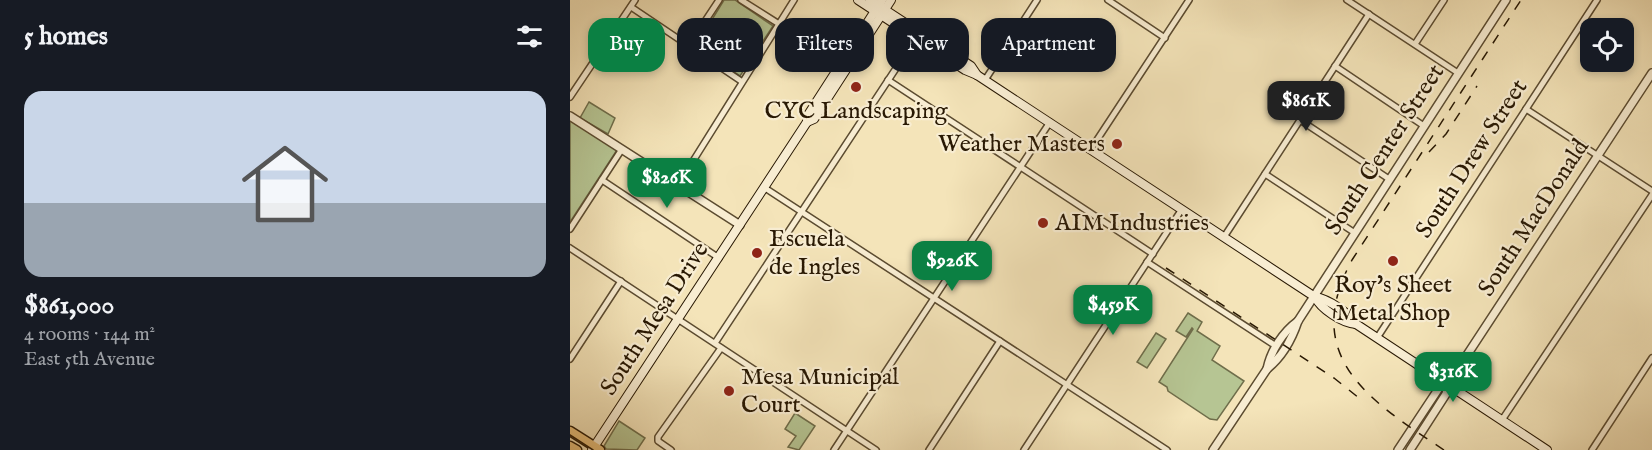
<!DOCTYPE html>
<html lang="en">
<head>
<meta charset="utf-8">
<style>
  :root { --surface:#171b24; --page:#242831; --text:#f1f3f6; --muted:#9ea1a6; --accent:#0b8043 }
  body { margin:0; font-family:"IM FELL English",serif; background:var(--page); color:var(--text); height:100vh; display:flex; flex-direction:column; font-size:22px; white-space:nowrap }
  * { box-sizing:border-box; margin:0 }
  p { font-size:20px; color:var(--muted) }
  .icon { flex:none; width:33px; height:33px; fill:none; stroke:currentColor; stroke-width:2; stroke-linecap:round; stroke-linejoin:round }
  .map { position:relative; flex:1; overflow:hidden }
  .details { display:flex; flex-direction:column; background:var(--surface); width:570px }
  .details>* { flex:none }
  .hud { position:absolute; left:18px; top:18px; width:570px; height:54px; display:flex; gap:12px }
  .buttons { position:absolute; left:1010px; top:18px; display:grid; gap:12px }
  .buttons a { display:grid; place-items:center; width:54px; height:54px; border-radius:12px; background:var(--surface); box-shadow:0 3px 9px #0003; font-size:30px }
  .price { position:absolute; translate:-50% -51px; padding:0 14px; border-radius:12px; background:var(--accent); color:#fff; font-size:20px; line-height:39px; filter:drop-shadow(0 2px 3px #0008) }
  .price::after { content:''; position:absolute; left:50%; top:36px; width:18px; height:14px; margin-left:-9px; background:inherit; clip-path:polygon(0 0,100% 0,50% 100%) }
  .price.active { background:#222; color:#fff }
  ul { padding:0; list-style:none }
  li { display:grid; align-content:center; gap:12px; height:318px; padding:0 24px }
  li span { display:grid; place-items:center; height:186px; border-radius:18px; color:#555 }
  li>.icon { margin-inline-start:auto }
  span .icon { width:108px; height:108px; fill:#fffc; stroke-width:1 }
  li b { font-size:26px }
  h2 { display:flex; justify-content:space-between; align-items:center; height:72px; padding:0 24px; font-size:26px }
  .pill { padding:0 21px; border-radius:18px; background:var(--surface); box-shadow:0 3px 9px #0003; font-size:21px; line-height:54px }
  .pill.active { background:var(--accent); color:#fff }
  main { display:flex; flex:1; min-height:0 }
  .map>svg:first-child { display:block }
  .green { fill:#b6c593; stroke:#6f6e4b; stroke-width:1.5 }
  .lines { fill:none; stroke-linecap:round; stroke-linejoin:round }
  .minor-casing { stroke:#5b4b30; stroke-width:8 }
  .tertiary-casing { stroke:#5b4b30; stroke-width:10 }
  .secondary-casing { stroke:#281803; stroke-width:10 }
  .primary-casing { stroke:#281803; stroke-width:11 }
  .minor { stroke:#f8edd2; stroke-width:5 }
  .tertiary { stroke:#f8edd2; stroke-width:7 }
  .secondary { stroke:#f8edd2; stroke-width:8 }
  .primary { stroke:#eac27c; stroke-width:8 }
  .tram { stroke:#281803; stroke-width:1.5 }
  .rail { stroke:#281803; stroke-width:1.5; stroke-dasharray:10 10; stroke-linecap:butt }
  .poi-dot { fill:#8f2418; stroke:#f8edd2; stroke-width:2 }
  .labels { text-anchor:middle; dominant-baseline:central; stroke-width:4.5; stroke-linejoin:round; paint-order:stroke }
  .poi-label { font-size:24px; fill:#281803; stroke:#f8edd2; text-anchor:start }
  .street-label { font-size:24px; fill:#281803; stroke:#f8edd2 }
</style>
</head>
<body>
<main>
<section class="details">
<h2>5 homes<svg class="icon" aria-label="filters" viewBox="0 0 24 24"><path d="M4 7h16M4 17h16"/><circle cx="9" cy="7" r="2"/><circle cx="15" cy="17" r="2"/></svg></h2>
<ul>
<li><span style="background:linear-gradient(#c9d6e8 60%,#9aa5b1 0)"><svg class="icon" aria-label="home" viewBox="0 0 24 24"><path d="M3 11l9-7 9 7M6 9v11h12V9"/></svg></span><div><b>$861,000</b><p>4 rooms · 144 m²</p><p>East 5th Avenue</p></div></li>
</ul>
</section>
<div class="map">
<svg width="1082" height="450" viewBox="0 0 1082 450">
  <rect width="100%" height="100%" fill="#f4e4b9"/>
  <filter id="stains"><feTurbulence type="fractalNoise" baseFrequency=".00333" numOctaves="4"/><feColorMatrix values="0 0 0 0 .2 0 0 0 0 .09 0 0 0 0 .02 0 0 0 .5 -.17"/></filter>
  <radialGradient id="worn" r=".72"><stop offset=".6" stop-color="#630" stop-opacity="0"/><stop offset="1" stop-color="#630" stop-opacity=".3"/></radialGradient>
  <g class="green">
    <path d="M154,0H165L203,26L170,76L125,47Z"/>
    <path d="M19,102L45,118L38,134L10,118Z"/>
    <path d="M0,119L47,150L0,222Z"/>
    <path d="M618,313L632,322L627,331L650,346L642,360L674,381L647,420L640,419L598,391L597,387L589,382L623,329L622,328L616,337L606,331Z"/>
    <path d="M586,333L596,339L577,368L567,362Z"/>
    <path d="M225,413L245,426L229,450L218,447L226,436L215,429Z"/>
    <path d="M49,421L75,438L67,450L36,449L34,446Z"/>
  </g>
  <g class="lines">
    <defs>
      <g id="minor">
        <path d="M171,0L209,24"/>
        <path d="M538,0L595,38"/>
        <path d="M777,0L888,73"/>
        <path d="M61,7L171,81"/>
        <path d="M845,44L874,0"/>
        <path d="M118,47L149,0"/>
        <path d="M765,66L854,126"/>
        <path d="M318,80L583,254"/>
        <path d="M415,80L467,0"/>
        <path d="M0,97L65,0"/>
        <path d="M956,109L1082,191"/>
        <path d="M730,120L819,179"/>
        <path d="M521,149L619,0"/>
        <path d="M695,174L785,233"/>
        <path d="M32,180L149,258"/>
        <path d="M108,185L224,0"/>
        <path d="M195,188L597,450"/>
        <path d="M0,229L52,149"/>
        <path d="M654,237L799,14"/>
        <path d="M0,248L306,450"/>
        <path d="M577,262L706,346"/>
        <path d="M807,338L1027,0"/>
        <path d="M145,343L346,38"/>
        <path d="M0,359L51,281"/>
        <path d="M932,420L1082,195"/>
        <path d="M101,450L88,441V437L151,348"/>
        <path d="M264,450L480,122"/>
        <path d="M359,450L430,341"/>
        <path d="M454,450L612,209"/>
        <path d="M1022,450L1082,358"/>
      </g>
      <g id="tertiary">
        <path d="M0,116L170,225"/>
        <path d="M697,369C701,350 713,332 728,321"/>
        <path d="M643,450L697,369C712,357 722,339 728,321L936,0"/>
        <path d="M828,450L869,388L878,384"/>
        <path d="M840,450L876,394L878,384L1082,73"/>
      </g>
      <g id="secondary">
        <path d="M288,0L395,70L407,75L745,297C758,299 779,313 786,324L977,450"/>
        <path d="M300,0L401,66L407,75"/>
        <path d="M237,122L244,119L321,0"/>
        <path d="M745,297C751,309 772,323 786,324"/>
        <path d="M22,450L237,122L238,115L312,0"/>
      </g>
      <g id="primary">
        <path d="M0,431L30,450"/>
        <path d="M0,446L7,450"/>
      </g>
    </defs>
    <use href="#minor" class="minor-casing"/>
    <use href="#tertiary" class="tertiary-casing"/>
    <use href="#secondary" class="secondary-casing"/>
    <use href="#primary" class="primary-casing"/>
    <use href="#minor" class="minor"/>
    <use href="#tertiary" class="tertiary"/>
    <use href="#secondary" class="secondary"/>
    <use href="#primary" class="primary"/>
    <path class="tram" d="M0,435L23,450"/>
    <g class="rail">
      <path d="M859,152L876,134L907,86"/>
      <path d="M596,268L764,378L794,402"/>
      <path d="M874,450C802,402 729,358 782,260L951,0"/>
    </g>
  </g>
  <g class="poi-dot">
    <circle cx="286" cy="87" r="6"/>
    <circle cx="547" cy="144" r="6"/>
    <circle cx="473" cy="223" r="6"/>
    <circle cx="187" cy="253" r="6"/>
    <circle cx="823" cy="261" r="6"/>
    <circle cx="159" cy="391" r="6"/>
  </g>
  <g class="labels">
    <g class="poi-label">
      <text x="286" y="111" text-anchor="middle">CYC Landscaping</text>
      <text x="535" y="144" text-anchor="end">Weather Masters</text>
      <text x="485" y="223">AIM Industries</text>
      <text x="199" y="239">Escuela<tspan x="199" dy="28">de Ingles</tspan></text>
      <text x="823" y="285" text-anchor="middle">Roy's Sheet<tspan x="823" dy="28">Metal Shop</tspan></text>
      <text x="171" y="377">Mesa Municipal<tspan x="171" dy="28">Court</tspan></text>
    </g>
    <g class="street-label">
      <text transform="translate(815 150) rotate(-57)">South Center Street</text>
      <text transform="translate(902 159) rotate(-57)">South Drew Street</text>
      <text transform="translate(964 218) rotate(-57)">South MacDonald</text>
      <text transform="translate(85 319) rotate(-57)">South Mesa Drive</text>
    </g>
  </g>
  <rect width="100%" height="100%" filter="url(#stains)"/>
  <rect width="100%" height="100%" fill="url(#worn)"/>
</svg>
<div class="buttons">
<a><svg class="icon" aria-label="locate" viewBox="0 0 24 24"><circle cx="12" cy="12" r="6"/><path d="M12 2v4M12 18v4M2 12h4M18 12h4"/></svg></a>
</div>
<b class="price active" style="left:736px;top:132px">$861K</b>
<b class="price" style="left:97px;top:209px">$826K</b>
<b class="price" style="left:382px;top:292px">$926K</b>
<b class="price" style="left:543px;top:336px">$459K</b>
<b class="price" style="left:883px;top:403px">$316K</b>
<div class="hud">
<a class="pill active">Buy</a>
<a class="pill">Rent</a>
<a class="pill">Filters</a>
<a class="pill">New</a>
<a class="pill">Apartment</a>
</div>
</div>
</main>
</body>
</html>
